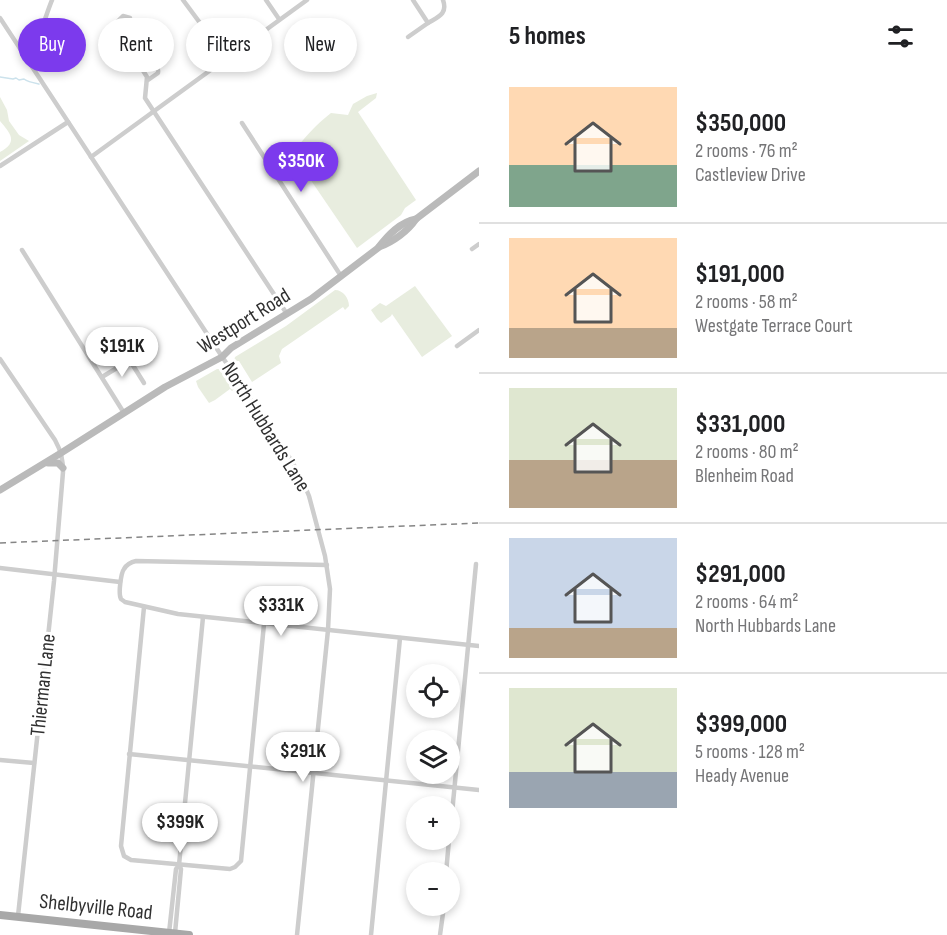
<!DOCTYPE html>
<html lang="en">
<head>
<meta charset="utf-8">
<style>
  :root { --surface:#fff; --page:#f2f2f2; --text:#202124; --muted:#757577; --line:#e0e0e0; --accent:#7c3aed }
  body { margin:0; font-family:"Sofia Sans Condensed",sans-serif; background:var(--page); color:var(--text); height:100vh; display:flex; flex-direction:column; font-size:22px; white-space:nowrap }
  * { box-sizing:border-box; margin:0 }
  p { font-size:20px; color:var(--muted) }
  .icon { flex:none; width:33px; height:33px; fill:none; stroke:currentColor; stroke-width:2; stroke-linecap:round; stroke-linejoin:round }
  .map { position:relative; flex:1; overflow:hidden }
  .details { display:flex; flex-direction:column; background:var(--surface); width:468px }
  .details>* { flex:none }
  .guide { position:absolute; left:18px; top:18px; width:370px; height:54px; display:flex; gap:12px }
  .controls { position:absolute; left:406px; top:664px; display:grid; gap:12px }
  .controls a { display:grid; place-items:center; width:54px; height:54px; border-radius:50%; background:var(--surface); box-shadow:0 3px 9px #0003; font-size:30px }
  .price { position:absolute; translate:-50% -51px; padding:0 14px; border-radius:21px; background:#fff; color:#222; font-size:20px; line-height:39px; filter:drop-shadow(0 2px 3px #0008) }
  .price::after { content:''; position:absolute; left:50%; top:36px; width:18px; height:14px; margin-left:-9px; background:inherit; clip-path:polygon(0 0,100% 0,50% 100%) }
  .price.current { background:var(--accent); color:#fff }
  ul { padding:0; list-style:none }
  li { display:flex; align-items:center; gap:18px; height:150px; padding:0 30px }
  li+li { border-top:2px solid var(--line) }
  li span { display:grid; place-items:center; flex:none; width:168px; height:120px; border-radius:0px; color:#555 }
  li>.icon { margin-inline-start:auto }
  span .icon { width:72px; height:72px; fill:#fffc; stroke-width:1 }
  li b { font-size:26px }
  h2 { display:flex; justify-content:space-between; align-items:center; height:72px; padding:0 30px; font-size:26px }
  .pill { padding:0 21px; border-radius:27px; background:var(--surface); box-shadow:0 3px 9px #0003; font-size:21px; line-height:54px }
  .pill.current { background:var(--accent); color:#fff }
  main { display:flex; flex:1; min-height:0 }
  .map>svg:first-child { display:block }
  .green { fill:#e8eddf }
  .lines { fill:none; stroke-linecap:round; stroke-linejoin:round }
  .stream { stroke:#cce2ec; stroke-width:1.5 }
  .minor { stroke:#cdcdcd; stroke-width:4.5 }
  .secondary { stroke:#bababa; stroke-width:7 }
  .primary { stroke:#a8a8a8; stroke-width:8 }
  .rail { stroke:#858585; stroke-width:1.5; stroke-dasharray:6 4.5; stroke-linecap:butt }
  .labels { text-anchor:middle; dominant-baseline:central; stroke-width:6; stroke-linejoin:round; paint-order:stroke }
  .street-label { font-size:21px; fill:#303030; stroke:#fff }
</style>
</head>
<body>
<main>
<div class="map">
<svg width="479" height="935" viewBox="0 0 479 935">
  <rect width="100%" height="100%" fill="#fff"/>
  <g class="green">
    <path d="M377,93L376,98L358,112L416,200L405,208L401,215L357,248L293,154C304,137 316,125 331,113L348,115L353,104L367,96Z"/>
    <path d="M0,97L7,110L9,121L19,135L29,141L0,161V152C19,142 10,133 0,121Z"/>
    <path d="M415,286L452,336L422,357L392,314L391,316L381,323L377,319L371,310L380,303L386,306Z"/>
    <path d="M335,290C343,290 349,298 349,306L345,310L343,307L282,349L279,356L281,363L252,382L239,361H234L235,357L286,326Z"/>
    <path d="M217,369C226,368 230,381 235,388L232,391L230,389L215,400L209,403L198,387L196,381Z"/>
  </g>
  <g class="lines">
    <path class="stream" d="M0,77L13,79L16,78L19,80L24,79C28,82 34,83 39,84"/>
    <g class="minor">
      <path d="M183,0L226,58"/>
      <path d="M266,0L279,19"/>
      <path d="M413,0L428,23C438,17 448,14 443,0"/>
      <path d="M0,18L217,349L289,457L301,477L309,496L325,556L330,589L328,630L297,935"/>
      <path d="M408,37L428,23"/>
      <path d="M26,57C37,48 46,14 52,0"/>
      <path d="M148,80L158,73C160,61 144,52 137,41C133,34 132,26 130,18L123,16L116,23L114,33L131,51L147,77L145,98L287,314"/>
      <path d="M242,123L341,276"/>
      <path d="M91,157L307,0"/>
      <path d="M0,166L68,122"/>
      <path d="M472,249L479,244"/>
      <path d="M22,250L124,413"/>
      <path d="M117,340L144,383"/>
      <path d="M457,346L479,330"/>
      <path d="M0,359L55,440C61,451 63,459 63,472L54,581L18,916"/>
      <path d="M102,377L130,360"/>
      <path d="M327,565L136,561C131,562 127,564 124,569C121,573 118,594 121,599C122,600 124,601 125,602L178,614L479,646"/>
      <path d="M0,568L120,582"/>
      <path d="M144,607L121,846L124,856L131,860L230,869L235,867L241,861L264,624"/>
      <path d="M129,754L479,790"/>
      <path d="M0,760L34,763"/>
      <path d="M450,834L476,564"/>
      <path d="M179,865L203,617"/>
      <path d="M446,873L449,840"/>
      <path d="M169,933L176,869L179,865L181,869L175,933"/>
      <path d="M371,935L400,638"/>
      <path d="M440,935L444,906"/>
    </g>
    <g class="secondary">
      <path d="M379,247C393,242 408,231 416,219L479,171"/>
      <path d="M48,463H58L63,468"/>
      <path d="M0,490L61,453L165,387L222,357L231,348L311,299L378,248C388,235 400,222 416,219"/>
    </g>
    <path class="primary" d="M0,915L189,935"/>
    <path class="rail" d="M0,543L479,523"/>
  </g>
  <g class="labels">
    <g class="street-label">
      <text transform="translate(244 321) rotate(-32)">Westport Road</text>
      <text transform="translate(266 427) rotate(58)">North Hubbards Lane</text>
      <text transform="translate(43 685) rotate(-84)">Thierman Lane</text>
      <text transform="translate(96 907) rotate(6)">Shelbyville Road</text>
    </g>
  </g>
</svg>
<div class="controls">
<a><svg class="icon" aria-label="locate" viewBox="0 0 24 24"><circle cx="12" cy="12" r="6"/><path d="M12 2v4M12 18v4M2 12h4M18 12h4"/></svg></a>
<a><svg class="icon" aria-label="layers" viewBox="0 0 24 24"><path d="M12 4l9 5-9 5-9-5zM3 14l9 5 9-5"/></svg></a>
<a>+</a>
<a>−</a>
</div>
<b class="price current" style="left:301px;top:193px">$350K</b>
<b class="price" style="left:122px;top:378px">$191K</b>
<b class="price" style="left:281px;top:637px">$331K</b>
<b class="price" style="left:303px;top:783px">$291K</b>
<b class="price" style="left:180px;top:854px">$399K</b>
<div class="guide">
<a class="pill current">Buy</a>
<a class="pill">Rent</a>
<a class="pill">Filters</a>
<a class="pill">New</a>
</div>
</div>
<section class="details">
<h2>5 homes<svg class="icon" aria-label="filters" viewBox="0 0 24 24"><path d="M4 7h16M4 17h16"/><circle cx="9" cy="7" r="2"/><circle cx="15" cy="17" r="2"/></svg></h2>
<ul>
<li><span style="background:linear-gradient(#ffd9b3 65%,#7fa58c 0)"><svg class="icon" aria-label="home" viewBox="0 0 24 24"><path d="M3 11l9-7 9 7M6 9v11h12V9"/></svg></span><div><b>$350,000</b><p>2 rooms · 76 m²</p><p>Castleview Drive</p></div></li>
<li><span style="background:linear-gradient(#ffd9b3 75%,#b9a48a 0)"><svg class="icon" aria-label="home" viewBox="0 0 24 24"><path d="M3 11l9-7 9 7M6 9v11h12V9"/></svg></span><div><b>$191,000</b><p>2 rooms · 58 m²</p><p>Westgate Terrace Court</p></div></li>
<li><span style="background:linear-gradient(#dfe7d0 60%,#b9a48a 0)"><svg class="icon" aria-label="home" viewBox="0 0 24 24"><path d="M3 11l9-7 9 7M6 9v11h12V9"/></svg></span><div><b>$331,000</b><p>2 rooms · 80 m²</p><p>Blenheim Road</p></div></li>
<li><span style="background:linear-gradient(#c9d6e8 75%,#b9a48a 0)"><svg class="icon" aria-label="home" viewBox="0 0 24 24"><path d="M3 11l9-7 9 7M6 9v11h12V9"/></svg></span><div><b>$291,000</b><p>2 rooms · 64 m²</p><p>North Hubbards Lane</p></div></li>
<li><span style="background:linear-gradient(#dfe7d0 70%,#9aa5b1 0)"><svg class="icon" aria-label="home" viewBox="0 0 24 24"><path d="M3 11l9-7 9 7M6 9v11h12V9"/></svg></span><div><b>$399,000</b><p>5 rooms · 128 m²</p><p>Heady Avenue</p></div></li>
</ul>
</section>
</main>
</body>
</html>
